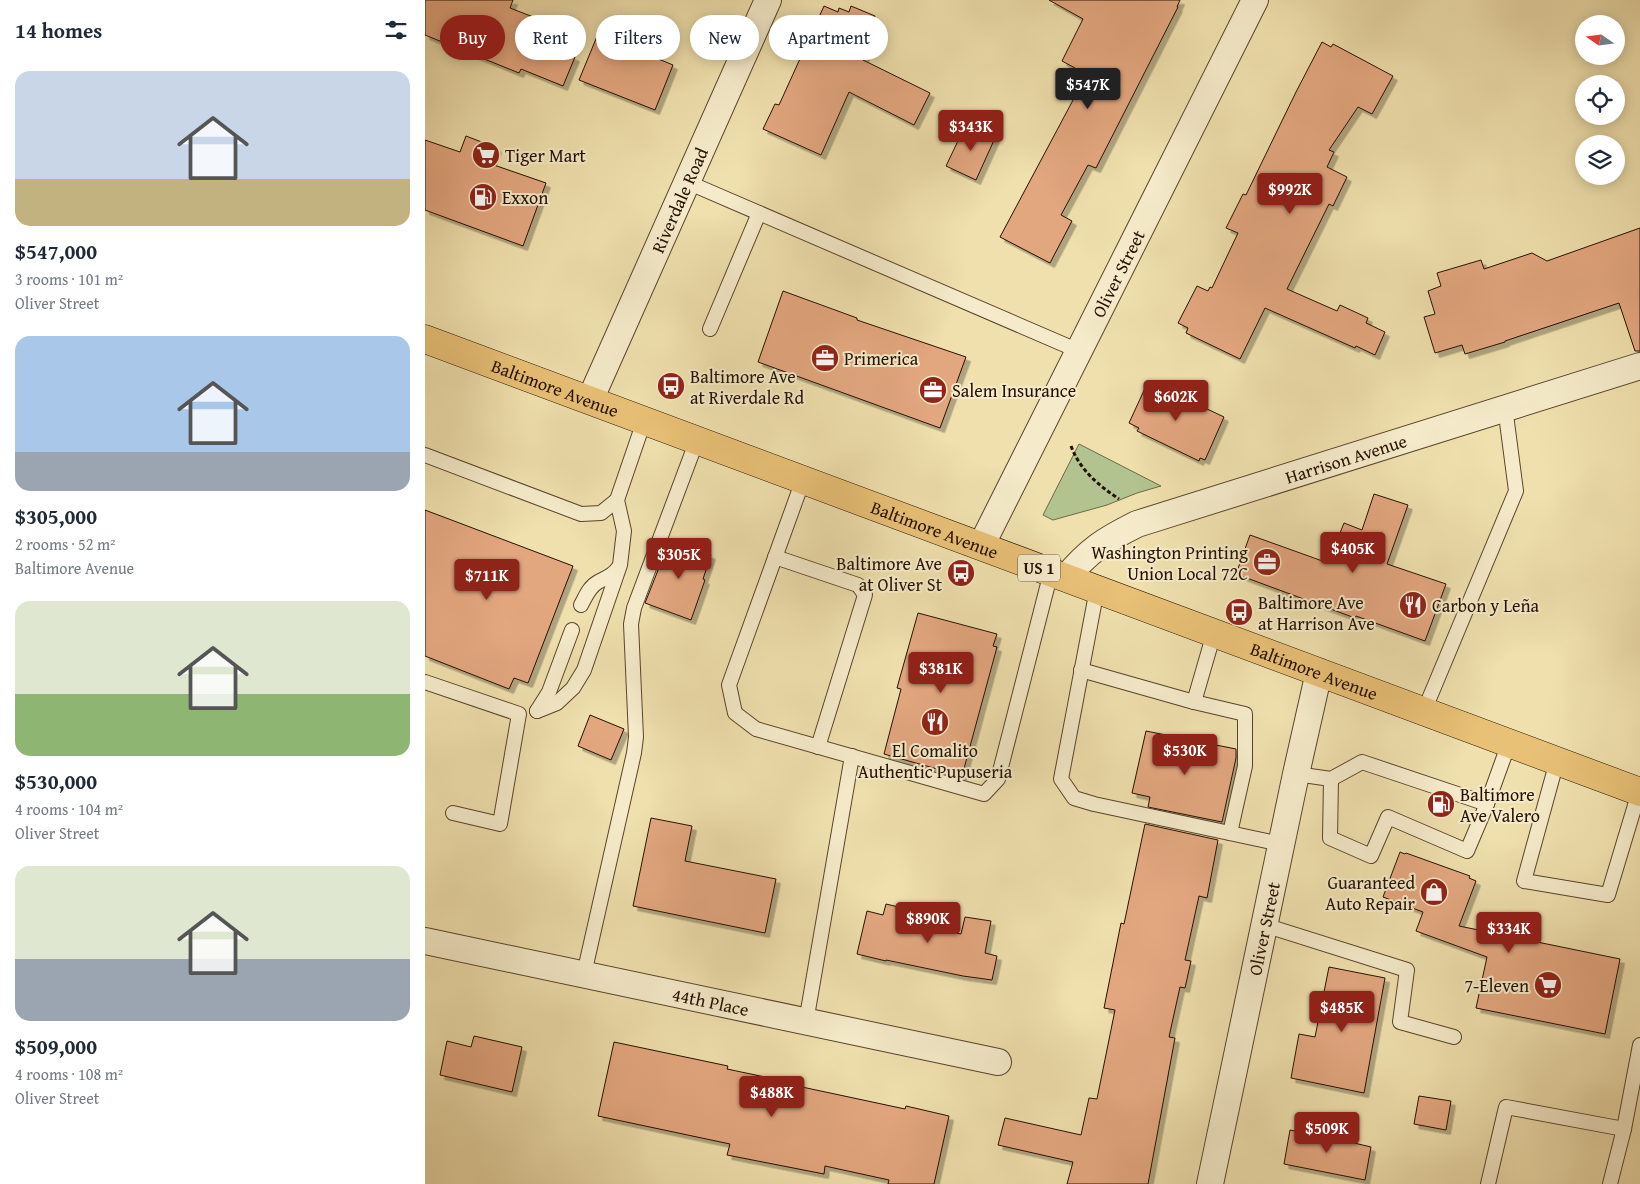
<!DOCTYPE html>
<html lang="en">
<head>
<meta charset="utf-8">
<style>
  :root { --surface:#fff; --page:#f2f2f3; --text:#1f2937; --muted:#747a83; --accent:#8f2418 }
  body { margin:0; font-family:"Gentium Book Plus",serif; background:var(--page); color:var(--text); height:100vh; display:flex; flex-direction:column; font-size:19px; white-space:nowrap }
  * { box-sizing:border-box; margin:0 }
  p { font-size:16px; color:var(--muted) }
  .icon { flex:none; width:28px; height:28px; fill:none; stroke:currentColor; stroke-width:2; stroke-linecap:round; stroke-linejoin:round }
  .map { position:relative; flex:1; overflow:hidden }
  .sheet { display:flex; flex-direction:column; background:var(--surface); width:425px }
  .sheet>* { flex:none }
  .top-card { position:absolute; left:15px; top:15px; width:475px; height:45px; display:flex; gap:10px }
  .needle { width:32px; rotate:284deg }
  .buttons { position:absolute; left:1150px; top:15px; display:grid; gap:10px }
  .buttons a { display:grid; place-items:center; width:50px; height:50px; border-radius:50%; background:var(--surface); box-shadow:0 2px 12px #0003; font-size:25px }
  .price { position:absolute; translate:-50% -42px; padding:0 11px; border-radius:5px; background:var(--accent); color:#fff; font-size:16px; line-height:32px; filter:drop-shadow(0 1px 2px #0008) }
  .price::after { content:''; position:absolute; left:50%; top:30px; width:15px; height:11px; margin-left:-8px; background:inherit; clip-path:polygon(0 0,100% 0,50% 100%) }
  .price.selected { background:#222; color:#fff }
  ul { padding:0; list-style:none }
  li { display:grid; align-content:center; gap:10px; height:265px; padding:0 15px }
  li span { display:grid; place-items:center; height:155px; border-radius:15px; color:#555 }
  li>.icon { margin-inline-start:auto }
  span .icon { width:90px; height:90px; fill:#fffc; stroke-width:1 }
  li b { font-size:21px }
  h2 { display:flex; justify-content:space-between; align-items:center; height:60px; padding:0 15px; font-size:21px }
  .chip { padding:0 18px; border-radius:22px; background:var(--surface); box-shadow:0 2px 12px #0003; font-size:18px; line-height:45px }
  .chip.selected { background:var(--accent); color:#fff }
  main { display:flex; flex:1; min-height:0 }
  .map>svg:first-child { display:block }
  .green { fill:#b2c38f; stroke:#6c6a48 }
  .building { fill:#e3a780; stroke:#251000; filter:url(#shadow) }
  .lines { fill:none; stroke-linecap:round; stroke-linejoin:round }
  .service-casing { stroke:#58442b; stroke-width:16 }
  .minor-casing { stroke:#58442b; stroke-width:28 }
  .primary-casing { stroke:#251000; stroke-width:29 }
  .path { stroke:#251000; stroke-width:3; stroke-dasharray:4 2.5; stroke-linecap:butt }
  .service { stroke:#f5ebca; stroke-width:14 }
  .minor { stroke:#f5ebca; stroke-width:26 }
  .primary { stroke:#e8c076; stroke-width:28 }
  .labels { text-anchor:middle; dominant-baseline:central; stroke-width:4; stroke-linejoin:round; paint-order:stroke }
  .shield { fill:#f5ebca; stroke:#63523d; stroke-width:1 }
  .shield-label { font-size:16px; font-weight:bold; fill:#251000 }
  .poi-label { font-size:18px; fill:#251000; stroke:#f5ebca; text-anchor:start }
  .street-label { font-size:18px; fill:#251000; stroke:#f5ebca }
</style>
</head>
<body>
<main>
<section class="sheet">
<h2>14 homes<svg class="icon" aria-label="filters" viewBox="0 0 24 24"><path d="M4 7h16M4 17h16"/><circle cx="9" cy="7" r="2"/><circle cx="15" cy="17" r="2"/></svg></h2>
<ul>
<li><span style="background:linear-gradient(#c9d6e8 70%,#c2b280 0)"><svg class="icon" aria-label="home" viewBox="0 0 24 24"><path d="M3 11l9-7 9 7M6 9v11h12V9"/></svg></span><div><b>$547,000</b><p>3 rooms · 101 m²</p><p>Oliver Street</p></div></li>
<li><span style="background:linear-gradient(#a9c7e8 75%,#9aa5b1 0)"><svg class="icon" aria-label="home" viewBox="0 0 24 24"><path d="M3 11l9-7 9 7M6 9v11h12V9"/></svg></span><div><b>$305,000</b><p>2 rooms · 52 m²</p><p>Baltimore Avenue</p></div></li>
<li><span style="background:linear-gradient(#dfe7d0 60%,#8fb573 0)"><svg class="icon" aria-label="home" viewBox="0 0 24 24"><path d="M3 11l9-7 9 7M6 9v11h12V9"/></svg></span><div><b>$530,000</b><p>4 rooms · 104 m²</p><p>Oliver Street</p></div></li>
<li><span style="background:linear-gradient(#dfe7d0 60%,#9aa5b1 0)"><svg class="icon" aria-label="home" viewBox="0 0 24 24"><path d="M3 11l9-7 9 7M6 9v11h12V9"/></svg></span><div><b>$509,000</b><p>4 rooms · 108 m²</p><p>Oliver Street</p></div></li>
</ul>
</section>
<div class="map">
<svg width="1215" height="1184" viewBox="0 0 1215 1184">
  <defs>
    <filter id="shadow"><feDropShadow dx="4.5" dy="4.5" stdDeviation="0" flood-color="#0004"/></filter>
  </defs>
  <rect width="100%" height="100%" fill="#efe0ad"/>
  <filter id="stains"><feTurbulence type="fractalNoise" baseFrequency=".004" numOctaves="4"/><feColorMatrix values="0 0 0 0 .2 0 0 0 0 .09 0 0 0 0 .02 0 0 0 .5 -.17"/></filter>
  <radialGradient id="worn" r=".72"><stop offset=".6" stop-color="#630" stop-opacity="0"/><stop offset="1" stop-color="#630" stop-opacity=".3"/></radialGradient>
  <path class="green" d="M654,444L736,486L712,493L682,505L628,520L618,515Z"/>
  <g class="building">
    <path d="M0,0H88L85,8L116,20L107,41L150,57L138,86L96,69L94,73L0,35Z"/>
    <path d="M624,0H755L752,7H753L671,168L663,165L636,215L647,221L625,263L575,237L655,87L643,81L650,68L637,61L658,19Z"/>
    <path d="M399,6L413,12L414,8L424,12L426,6L450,16L447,24L452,27L438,60L505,93L489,125L424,92L396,155L338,129L350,104L354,105Z"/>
    <path d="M173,34L248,65L230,110L154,80Z"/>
    <path d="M897,42L906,47L908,44L968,76L947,114L933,107L904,150L909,152L902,167L922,177L908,206L904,204L862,289L912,311L915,305L943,318L941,323L960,332L950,355L931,346L930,348L840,308L815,359L761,333L763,328L753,323L772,286L783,291L785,287L787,288L813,233L801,228L818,194L821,195L871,92Z"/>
    <path d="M541,124L570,138L551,180L521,166Z"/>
    <path d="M41,136L72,148L66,164L121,183L98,246L0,210V140L35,152Z"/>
    <path d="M1215,228V351H1210L1194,303L1080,341V342L1040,354L1037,345L1010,353L999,317L1010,314L1003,291L1016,286L1012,273L1056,260L1059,269L1107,253L1122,261Z"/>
    <path d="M358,291L432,318V320L541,357L515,428L333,362Z"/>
    <path d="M722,384L733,389L734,386L799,417L780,460L775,458L774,461L712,431L714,428L704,423Z"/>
    <path d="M949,494L983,505L962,564L1021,584L1000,641L931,616L930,618L811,574L825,535L903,563L919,523L937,530Z"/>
    <path d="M0,510L148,566L103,683L89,678L84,689L0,656Z"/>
    <path d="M245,540L286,555L278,579L280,580L266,620L220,603Z"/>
    <path d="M493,613L572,634L568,646L572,647L537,776L459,754L476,689L472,688Z"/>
    <path d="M165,715L199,729L186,760L153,746Z"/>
    <path d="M721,731L811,749V758L797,822L723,807L725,797L707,793Z"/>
    <path d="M226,818L267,826L260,861L351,879L340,933L208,906Z"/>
    <path d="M720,824L793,840L782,898L774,896L760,960L766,961L760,988L755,987L744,1037L750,1038L723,1184H642L648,1162L573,1145L580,1118L656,1135L664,1098L672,1099L690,1010L679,1008L696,923L699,924Z"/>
    <path d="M975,852L980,854L981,853L1045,876L1044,878L1051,881L1034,926L1195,959L1180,1034L1051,1008L1062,957L991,931L998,912L958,897Z"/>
    <path d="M461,904L486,910L483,923L536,934L540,917L566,921L560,953L572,956L567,980L538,976L461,960V961L432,954L442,911L458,915Z"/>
    <path d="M904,967L960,978L939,1093L866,1078L874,1034L890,1037Z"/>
    <path d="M49,1036L97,1047L87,1092L15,1075L22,1041L46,1047Z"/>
    <path d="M189,1042L303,1066L302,1069L378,1085L377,1087L480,1109L481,1106L524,1116L509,1184H463L464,1180L400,1166L399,1174L302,1155L305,1144L173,1116Z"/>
    <path d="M994,1096L1026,1101L1021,1130L989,1124Z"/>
    <path d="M902,1129L908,1138L946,1147L940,1180L859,1164L865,1130L890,1135Z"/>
  </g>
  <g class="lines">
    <defs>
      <g id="service">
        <path d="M262,182L654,351"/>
        <path d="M285,329L334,213"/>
        <path d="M0,455L156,514L176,513L192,500L219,421"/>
        <path d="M378,480L304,685L310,713L331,729L559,794L573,779L626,572"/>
        <path d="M350,557L433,585L440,595L393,747"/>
        <path d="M672,589L636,779L649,798L669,804L856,844"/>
        <path d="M156,605C161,596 164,587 173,582C180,578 188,576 193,568"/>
        <path d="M656,670L769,702L820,714V766L805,833"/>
        <path d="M0,682L94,714L75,824L28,813"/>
        <path d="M769,702L789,633"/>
        <path d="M112,711L132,703L148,688L159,670L195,565L199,531L192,500"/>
        <path d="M112,711L124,692L147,630"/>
        <path d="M999,711L1091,491L1080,407"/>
        <path d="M1132,761L1099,881L1183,895L1214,792"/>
        <path d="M871,774L906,779L937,762L1062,804L1084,743"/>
        <path d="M906,779L905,838L946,856L963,817L1042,851L1062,804"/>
        <path d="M839,925L982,970L975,1022L1029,1037"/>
        <path d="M159,974L209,753L211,737L206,624L209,608L272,440"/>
        <path d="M381,1022L427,756"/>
        <path d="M1063,1184L1081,1107L1199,1129"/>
        <path d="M1185,1184L1199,1129L1215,1045"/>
      </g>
      <g id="minor">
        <path id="s1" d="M165,400L343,0"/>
        <path id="s2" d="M556,546L830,0"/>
        <path id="s3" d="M641,578C664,550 680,540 712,524L1215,366"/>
        <path id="s4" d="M0,941L573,1062"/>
        <path id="s5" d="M785,1184L871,774L894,672"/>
      </g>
      <g id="primary">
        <path id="s6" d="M0,339L1215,792"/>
      </g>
    </defs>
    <use href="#service" class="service-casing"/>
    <use href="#minor" class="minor-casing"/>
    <use href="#primary" class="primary-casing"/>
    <path class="path" d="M646,446C655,470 673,485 694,499"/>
    <use href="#service" class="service"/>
    <use href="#minor" class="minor"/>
    <use href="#primary" class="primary"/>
  </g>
  <defs>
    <symbol id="supermarket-disc" viewBox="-11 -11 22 22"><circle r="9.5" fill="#8f2418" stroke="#f5ebca"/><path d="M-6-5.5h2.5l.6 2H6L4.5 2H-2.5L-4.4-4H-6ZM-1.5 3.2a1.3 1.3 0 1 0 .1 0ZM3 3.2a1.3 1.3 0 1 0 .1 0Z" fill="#fff"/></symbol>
    <symbol id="fuel-disc" viewBox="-11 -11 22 22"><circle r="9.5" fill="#8f2418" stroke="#f5ebca"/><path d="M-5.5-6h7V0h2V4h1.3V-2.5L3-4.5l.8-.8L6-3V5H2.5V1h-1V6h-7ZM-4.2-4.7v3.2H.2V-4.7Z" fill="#fff"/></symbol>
    <symbol id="office-disc" viewBox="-11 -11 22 22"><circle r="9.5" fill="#8f2418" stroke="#f5ebca"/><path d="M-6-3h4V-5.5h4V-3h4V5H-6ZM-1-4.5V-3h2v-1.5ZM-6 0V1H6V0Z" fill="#fff"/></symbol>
    <symbol id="bus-disc" viewBox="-11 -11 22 22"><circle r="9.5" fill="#8f2418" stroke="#f5ebca"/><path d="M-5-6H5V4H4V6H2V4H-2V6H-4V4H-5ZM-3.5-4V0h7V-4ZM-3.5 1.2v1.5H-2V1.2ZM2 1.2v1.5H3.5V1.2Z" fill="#fff"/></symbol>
    <symbol id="restaurant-disc" viewBox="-11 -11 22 22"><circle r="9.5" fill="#8f2418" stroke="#f5ebca"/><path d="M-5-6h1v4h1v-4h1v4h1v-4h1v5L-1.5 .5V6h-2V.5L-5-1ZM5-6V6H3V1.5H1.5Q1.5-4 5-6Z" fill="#fff"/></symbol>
    <symbol id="shop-disc" viewBox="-11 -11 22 22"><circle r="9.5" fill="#8f2418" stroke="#f5ebca"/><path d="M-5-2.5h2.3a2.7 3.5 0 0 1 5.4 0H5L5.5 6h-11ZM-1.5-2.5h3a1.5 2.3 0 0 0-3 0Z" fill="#fff"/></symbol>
  </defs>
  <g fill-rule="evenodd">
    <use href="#supermarket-disc" x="45" y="139" width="32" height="32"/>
    <use href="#fuel-disc" x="42" y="181" width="32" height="32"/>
    <use href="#office-disc" x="384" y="342" width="32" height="32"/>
    <use href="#bus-disc" x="230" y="370" width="32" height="32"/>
    <use href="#office-disc" x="492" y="374" width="32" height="32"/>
    <use href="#office-disc" x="826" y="546" width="32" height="32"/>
    <use href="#bus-disc" x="520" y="557" width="32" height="32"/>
    <use href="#restaurant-disc" x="972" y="589" width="32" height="32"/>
    <use href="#bus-disc" x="798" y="596" width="32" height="32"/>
    <use href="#restaurant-disc" x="494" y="706" width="32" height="32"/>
    <use href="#fuel-disc" x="1000" y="788" width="32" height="32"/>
    <use href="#shop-disc" x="993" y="876" width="32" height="32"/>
    <use href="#supermarket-disc" x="1107" y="969" width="32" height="32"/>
  </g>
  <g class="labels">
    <rect class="shield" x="593" y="554.5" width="42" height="27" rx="4"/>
    <g class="shield-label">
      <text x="614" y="568">US 1</text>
    </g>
    <g class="poi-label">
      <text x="80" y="155">Tiger Mart</text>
      <text x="77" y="197">Exxon</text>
      <text x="419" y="358">Primerica</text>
      <text x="265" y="376">Baltimore Ave<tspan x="265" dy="21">at Riverdale Rd</tspan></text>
      <text x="527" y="390">Salem Insurance</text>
      <text x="823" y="552" text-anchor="end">Washington Printing<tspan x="823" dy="21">Union Local 72C</tspan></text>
      <text x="517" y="563" text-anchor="end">Baltimore Ave<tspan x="517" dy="21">at Oliver St</tspan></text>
      <text x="833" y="602">Baltimore Ave<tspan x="833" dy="21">at Harrison Ave</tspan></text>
      <text x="1007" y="605">Carbon y Leña</text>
      <text x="510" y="750" text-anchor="middle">El Comalito<tspan x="510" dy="21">Authentic Pupuseria</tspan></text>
      <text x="1035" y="794">Baltimore<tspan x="1035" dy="21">Ave Valero</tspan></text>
      <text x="990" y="882" text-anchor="end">Guaranteed<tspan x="990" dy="21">Auto Repair</tspan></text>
      <text x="1104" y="985" text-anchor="end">7-Eleven</text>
    </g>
    <g class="street-label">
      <text stroke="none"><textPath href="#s1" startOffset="219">Riverdale Road</textPath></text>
      <text stroke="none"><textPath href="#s2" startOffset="305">Oliver Street</textPath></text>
      <text stroke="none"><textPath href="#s6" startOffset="139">Baltimore Avenue</textPath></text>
      <text stroke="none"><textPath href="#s3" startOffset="309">Harrison Avenue</textPath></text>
      <text stroke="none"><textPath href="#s6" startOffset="544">Baltimore Avenue</textPath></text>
      <text stroke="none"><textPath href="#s6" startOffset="949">Baltimore Avenue</textPath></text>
      <text stroke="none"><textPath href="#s5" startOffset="261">Oliver Street</textPath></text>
      <text stroke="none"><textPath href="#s4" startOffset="292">44th Place</textPath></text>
    </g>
  </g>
  <rect width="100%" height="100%" filter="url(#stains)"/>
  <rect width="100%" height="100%" fill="url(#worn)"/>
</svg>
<div class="buttons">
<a><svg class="needle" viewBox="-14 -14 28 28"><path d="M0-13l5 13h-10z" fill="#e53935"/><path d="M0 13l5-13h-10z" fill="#747a83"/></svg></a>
<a><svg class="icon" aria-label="locate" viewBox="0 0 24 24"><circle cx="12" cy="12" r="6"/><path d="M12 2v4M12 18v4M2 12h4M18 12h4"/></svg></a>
<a><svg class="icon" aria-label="layers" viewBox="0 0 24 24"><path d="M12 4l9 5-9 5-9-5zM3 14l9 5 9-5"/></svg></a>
</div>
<b class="price selected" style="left:663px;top:110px">$547K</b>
<b class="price" style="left:546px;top:152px">$343K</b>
<b class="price" style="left:865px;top:215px">$992K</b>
<b class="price" style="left:751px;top:422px">$602K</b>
<b class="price" style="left:928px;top:574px">$405K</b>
<b class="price" style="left:254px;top:580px">$305K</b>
<b class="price" style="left:62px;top:601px">$711K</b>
<b class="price" style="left:516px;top:694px">$381K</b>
<b class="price" style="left:760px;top:776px">$530K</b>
<b class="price" style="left:503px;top:944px">$890K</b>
<b class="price" style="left:1084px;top:954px">$334K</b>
<b class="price" style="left:917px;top:1033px">$485K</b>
<b class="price" style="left:347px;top:1118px">$488K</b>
<b class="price" style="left:902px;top:1154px">$509K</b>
<div class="top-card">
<a class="chip selected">Buy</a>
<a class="chip">Rent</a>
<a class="chip">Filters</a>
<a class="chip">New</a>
<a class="chip">Apartment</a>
</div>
</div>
</main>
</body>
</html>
